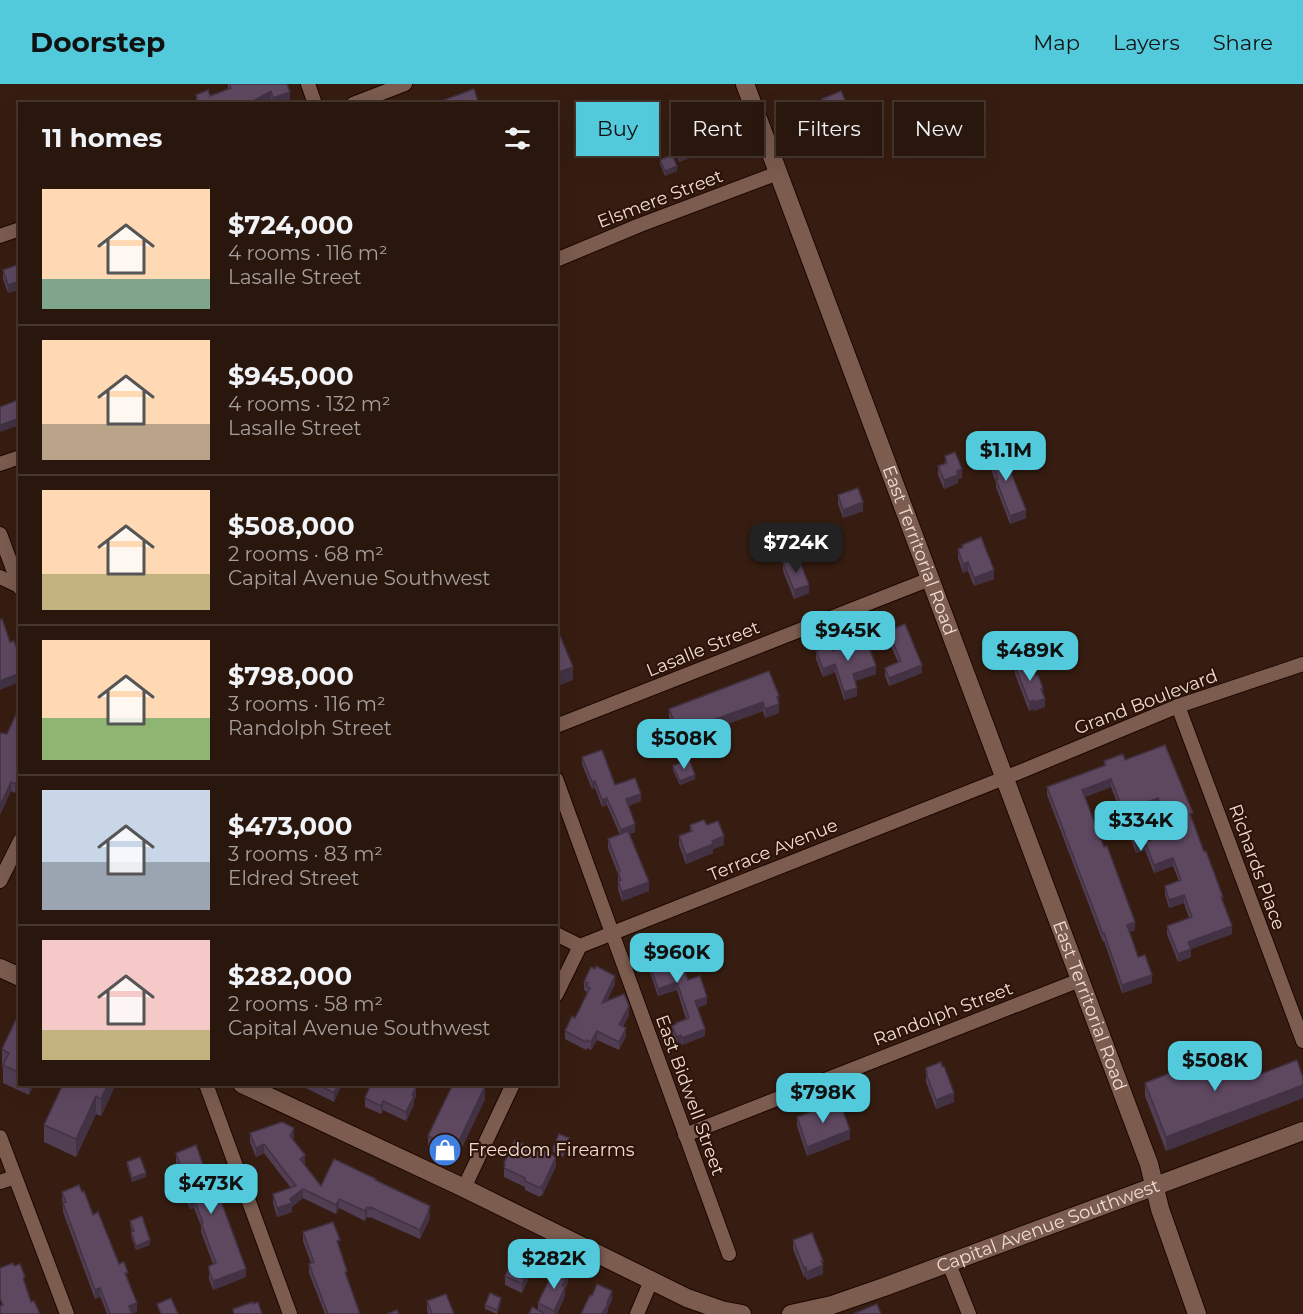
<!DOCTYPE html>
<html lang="en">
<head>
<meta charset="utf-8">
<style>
  :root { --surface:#29160d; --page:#35231b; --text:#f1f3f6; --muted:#a59f9d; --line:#45352e; --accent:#53cadc }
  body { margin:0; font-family:Montserrat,sans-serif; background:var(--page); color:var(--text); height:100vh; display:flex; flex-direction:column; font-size:22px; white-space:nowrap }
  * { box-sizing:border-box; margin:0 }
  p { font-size:20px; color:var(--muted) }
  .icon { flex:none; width:33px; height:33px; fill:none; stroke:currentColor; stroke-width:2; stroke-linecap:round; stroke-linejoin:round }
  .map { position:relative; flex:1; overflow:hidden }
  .side { position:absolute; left:18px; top:18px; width:540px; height:984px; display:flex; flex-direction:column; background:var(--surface); border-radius:0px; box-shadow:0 6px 24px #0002,0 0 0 2px var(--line) }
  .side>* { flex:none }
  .guide { position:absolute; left:576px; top:18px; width:570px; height:54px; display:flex; gap:12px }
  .price { position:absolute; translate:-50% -51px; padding:0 14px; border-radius:12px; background:var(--accent); color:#111; font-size:20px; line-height:39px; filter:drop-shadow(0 2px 3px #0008) }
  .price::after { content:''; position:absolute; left:50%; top:36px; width:18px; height:14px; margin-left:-9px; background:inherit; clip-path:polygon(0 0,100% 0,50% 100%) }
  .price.active { background:#222; color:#fff }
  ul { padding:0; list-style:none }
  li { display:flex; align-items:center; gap:18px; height:150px; padding:0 24px }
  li+li { border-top:2px solid var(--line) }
  li span { display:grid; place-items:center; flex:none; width:168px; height:120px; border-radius:0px; color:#555 }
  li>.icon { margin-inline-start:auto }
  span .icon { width:72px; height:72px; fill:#fffc; stroke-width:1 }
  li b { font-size:26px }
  h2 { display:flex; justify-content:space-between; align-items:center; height:72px; padding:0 24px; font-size:26px }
  .pill { padding:0 21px; border-radius:0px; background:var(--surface); box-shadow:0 6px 24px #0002,0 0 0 2px var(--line); font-size:21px; line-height:54px }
  .pill.active { background:var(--accent); color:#111 }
  header { display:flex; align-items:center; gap:36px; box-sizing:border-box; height:84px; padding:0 30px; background:var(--accent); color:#111 }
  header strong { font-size:28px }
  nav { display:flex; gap:33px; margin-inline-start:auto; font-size:21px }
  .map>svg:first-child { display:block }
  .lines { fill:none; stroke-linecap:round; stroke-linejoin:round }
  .street-casing { stroke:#1d0600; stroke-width:16 }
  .secondary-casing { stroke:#1d0600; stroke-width:20 }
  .street { stroke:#7b5c4f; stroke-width:14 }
  .secondary { stroke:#7b5c4f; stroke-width:18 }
  .wall { fill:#513e53; fill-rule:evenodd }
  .shaded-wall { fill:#423243 }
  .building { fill:#5e4860; stroke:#423243; stroke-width:1.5; fill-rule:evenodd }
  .labels { text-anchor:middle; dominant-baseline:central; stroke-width:4.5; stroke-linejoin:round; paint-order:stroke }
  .street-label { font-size:18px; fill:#eedcd4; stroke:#2d1308 }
  .poi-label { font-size:18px; fill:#eedcd4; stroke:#2d1308; text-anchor:start }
</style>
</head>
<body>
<header>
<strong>Doorstep</strong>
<nav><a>Map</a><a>Layers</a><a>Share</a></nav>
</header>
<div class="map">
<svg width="1303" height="1230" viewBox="0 0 1303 1230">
  <rect width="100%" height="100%" fill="#371d11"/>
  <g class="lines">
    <defs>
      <g id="street">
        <path d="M308,0L315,20"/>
        <path d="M353,20L405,0"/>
        <path d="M0,152L20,145"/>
        <path d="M556,176L640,141L778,89"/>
        <path d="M0,380L20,373"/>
        <path d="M0,450L20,504"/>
        <path d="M0,493L19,502"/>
        <path d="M1178,622L1303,957"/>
        <path d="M556,642L930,495"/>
        <path d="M556,695L729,1170"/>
        <path d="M0,797L20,757"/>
        <path d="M556,850L580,862L1022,687L1178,622L1303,580"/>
        <path d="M556,911L580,862"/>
        <path d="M206,1000L290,1230"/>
        <path d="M685,1051L1080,896"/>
        <path d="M0,1053L67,1230"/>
        <path d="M0,1098L15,1093"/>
        <path d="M464,1104L513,1000"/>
        <path d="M949,1180L969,1230"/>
        <path d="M637,1230L651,1197"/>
      </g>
      <g id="secondary">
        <path id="s1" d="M745,0L1149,1080L1160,1125L1197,1230"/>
        <path d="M0,884L20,893"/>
        <path d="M242,1000L464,1104L687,1214L721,1226L742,1230"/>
        <path id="s2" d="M791,1230L832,1221L884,1203L1303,1047"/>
      </g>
    </defs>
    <use href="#street" class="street-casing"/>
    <use href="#secondary" class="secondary-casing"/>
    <use href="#street" class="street"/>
    <use href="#secondary" class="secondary"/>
  </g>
  <g class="wall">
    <path d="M228,0H287L290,17L282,20H272L271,16L265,20H196V11L210,12L228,5Z"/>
    <path d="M822,15L851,39L832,47L822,24Z"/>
    <path d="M673,53L727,58L724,60V61L679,78L673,62Z"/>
    <path d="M660,76L677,87L665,92L660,80Z"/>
    <path d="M20,180V205L8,209L3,195V186Z"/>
    <path d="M987,366L1026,434L1010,440L996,403V399L987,374Z"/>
    <path d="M945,372L962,394L958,395V399L944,405L938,391V382L945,380Z"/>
    <path d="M838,411L863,427L843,434L838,420Z"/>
    <path d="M962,461L994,495L974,502L968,487L963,489L958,474V465L962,464Z"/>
    <path d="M783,479L809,509L794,515L783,487Z"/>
    <path d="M888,547L922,589L889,602L885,592V584L898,578L888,555Z"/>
    <path d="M1022,558L1041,571L1026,576L1022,563Z"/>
    <path d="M816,567H833L876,590L855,597L857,612L844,616L835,588L823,593L816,575Z"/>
    <path d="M1015,582L1043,612L1045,623L1034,627V625L1029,627L1015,590Z"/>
    <path d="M779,612V629L765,634L763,627L697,651V654L680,661L669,633V625Z"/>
    <path d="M19,624L15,709L11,707L0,731V649L7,650Z"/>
    <path d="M582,673L615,701L641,717L628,722L635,748L630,750L649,807L622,817L618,806V790L608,764V755L620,751L607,721L602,723L595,704L592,705L582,680Z"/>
    <path d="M1125,676L1193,737L1223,817L1232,850L1191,865V873L1178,878L1167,850V842L1189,834L1184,819L1169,824L1165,810V802L1179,797L1173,782L1154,789L1145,766L1136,769L1111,703L1085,713L1135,846L1129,848L1138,873L1152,899L1122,909L1104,857L1103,858L1047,711V703L1104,682V677ZM1158,722L1168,749L1148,757L1138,730Z"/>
    <path d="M673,682L695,695L680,701L673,686Z"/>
    <path d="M690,741H707L724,761L713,765V769L686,780L679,761V752L690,748Z"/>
    <path d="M669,860L688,896L707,920L697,924L705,952L682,961L681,959L677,960L672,949V942L686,935L677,906L658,912L644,871V864Z"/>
    <path d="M584,898L615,900L607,917L629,931L623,943L626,952L619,966L597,956L591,966L587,964L586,966L565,955V947L575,934L587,910L586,907L584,906Z"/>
    <path d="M20,927V1000H34L29,1011L3,999V983L2,982V965Z"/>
    <path d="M926,984L954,1018L936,1025L926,998Z"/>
    <path d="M1195,986H1237L1256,992L1303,994V1014L1166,1067L1145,1012V999Z"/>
    <path d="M63,1000H116L101,1032L96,1030L76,1073L44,1058V1041Z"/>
    <path d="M302,1000H342L334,1018L302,1002Z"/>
    <path d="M416,1012L414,1016V1021L406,1037L383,1026L381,1030L365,1023V1014Z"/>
    <path d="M485,1015L455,1078L428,1066V1052Z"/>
    <path d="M797,1033L850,1055L807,1072L797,1042Z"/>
    <path d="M250,1049L294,1053L293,1056L305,1080L304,1081L321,1102L376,1097L430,1131L429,1136L420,1155L370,1133V1134L367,1133L365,1137L339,1124L336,1130L303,1114L292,1123V1128L277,1133L273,1119V1110L291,1104L264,1069L256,1073L250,1058Z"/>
    <path d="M569,1059L563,1073L553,1068V1064Z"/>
    <path d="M176,1069L208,1095L246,1193L213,1206L209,1195V1182L213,1180L201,1148V1142L194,1124L190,1125L184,1110V1101L176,1078Z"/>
    <path d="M127,1078L146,1093L132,1098L127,1082Z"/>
    <path d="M504,1079L556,1082L542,1112L541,1111L540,1113L525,1106V1103L504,1093Z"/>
    <path d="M62,1108H82L93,1131L128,1195L137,1228L132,1230H107L101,1214L100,1213L95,1215L63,1128Z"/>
    <path d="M130,1137L150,1161L136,1166L131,1152V1148L132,1147L130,1141Z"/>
    <path d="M303,1148L339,1165L347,1195L360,1230H325L309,1189V1180L311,1179L303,1157Z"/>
    <path d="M793,1156L823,1177V1190L807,1196L806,1192L804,1193L793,1165Z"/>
    <path d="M535,1180L522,1209L505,1201V1192Z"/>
    <path d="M568,1199L565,1204V1212L557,1230H529L538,1226V1219Z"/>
    <path d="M427,1217L454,1230H428L427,1226Z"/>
    <path d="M501,1218L497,1230L485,1225V1221Z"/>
  </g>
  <g class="shaded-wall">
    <path d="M271,7V16L265,20H251V18Z"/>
    <path d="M290,8V17L282,20H273V14Z"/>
    <path d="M851,30V39L832,47V38Z"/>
    <path d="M727,49V58L724,60V61L679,78V70Z"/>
    <path d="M677,82V87L665,92V87Z"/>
    <path d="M20,197V205L8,209V201Z"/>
    <path d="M20,334V341L0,348V341Z"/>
    <path d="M962,385V394L958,395V399L944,405V396L957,387Z"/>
    <path d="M863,418V427L843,434V426Z"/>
    <path d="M1026,426V434L1010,440V432Z"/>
    <path d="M968,478V487L963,489V480Z"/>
    <path d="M994,486V495L974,502V494Z"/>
    <path d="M809,501V509L794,515V506Z"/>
    <path d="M1041,566V571L1026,576V571Z"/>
    <path d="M835,580V588L823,593V585Z"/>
    <path d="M922,581V589L889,602V594Z"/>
    <path d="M876,582V590L853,598V590Z"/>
    <path d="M573,583V596L556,603V589Z"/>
    <path d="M20,589V598L0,606V597Z"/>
    <path d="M857,604V612L844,616V608Z"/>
    <path d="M779,612V629L765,634V625L777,613Z"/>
    <path d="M1045,615V623L1034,627V618Z"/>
    <path d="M1034,616V625L1029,627V618Z"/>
    <path d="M763,618V627L697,651V654L680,661V652L696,642Z"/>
    <path d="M695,691V695L680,701V697Z"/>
    <path d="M20,692V701L15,709V700Z"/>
    <path d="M1111,695V703L1082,714V706Z"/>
    <path d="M595,697V704L592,705V698Z"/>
    <path d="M11,698V707L0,731V722Z"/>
    <path d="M641,710V717L626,723V715Z"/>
    <path d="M607,714V721L602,723V716Z"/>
    <path d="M1158,714V722L1138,730L1137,735V722Z"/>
    <path d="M635,740V748L621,753V746Z"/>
    <path d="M724,752V761L713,765V769L686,780V771L712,757Z"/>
    <path d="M1145,758V766L1136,769V761Z"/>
    <path d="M1173,774V782L1154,789V781Z"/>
    <path d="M649,798V807L622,817V808Z"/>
    <path d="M1184,811V819L1169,824V816Z"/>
    <path d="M1135,838V846L1127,849V841Z"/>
    <path d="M1232,842V850L1191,865V873L1178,878V870L1188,858Z"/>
    <path d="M1152,891V899L1122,909V901Z"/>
    <path d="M615,892V900L602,928V919Z"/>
    <path d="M677,898V906L658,912V905Z"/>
    <path d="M707,913V920L695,924V917Z"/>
    <path d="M629,922V931L619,949V941Z"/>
    <path d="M626,944V952L619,966V958Z"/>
    <path d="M705,945V952L682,961V954Z"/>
    <path d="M597,947V956L591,966V958Z"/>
    <path d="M681,951V959L677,960V953Z"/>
    <path d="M29,1000H34L29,1011Z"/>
    <path d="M108,1000H116L101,1032V1015Z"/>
    <path d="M338,1000H342L334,1018V1009Z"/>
    <path d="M1303,1001V1014L1166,1067V1053Z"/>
    <path d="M485,1002V1015L455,1078V1065Z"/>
    <path d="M416,1003V1012L414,1016V1021L406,1037V1028L412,1011Z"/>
    <path d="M954,1009V1018L936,1025V1016Z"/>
    <path d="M96,1012V1030L76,1073V1055Z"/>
    <path d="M383,1017V1026L381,1030V1022Z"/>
    <path d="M294,1044V1053L290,1061V1052Z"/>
    <path d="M850,1046V1055L807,1072V1063Z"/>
    <path d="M569,1054V1059L563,1073V1068Z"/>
    <path d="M264,1060V1069L256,1073V1064Z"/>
    <path d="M305,1071V1080L300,1085V1075Z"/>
    <path d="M556,1073V1082L542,1112V1103Z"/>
    <path d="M146,1089V1093L132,1098V1094Z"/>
    <path d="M303,1105V1114L292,1123V1128L277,1133V1124Z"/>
    <path d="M194,1115V1124L190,1125V1117Z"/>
    <path d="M339,1115V1124L336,1130V1121Z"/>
    <path d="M430,1122L429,1136L420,1155V1146Z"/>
    <path d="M367,1123V1133L365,1137V1127Z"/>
    <path d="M150,1156V1161L136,1166V1162Z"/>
    <path d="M535,1171V1180L522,1209V1200Z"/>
    <path d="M821,1177H823V1190L807,1196V1188Z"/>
    <path d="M806,1183V1192L804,1193V1184Z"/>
    <path d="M246,1185V1193L213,1206V1197Z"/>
    <path d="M568,1190V1199L565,1204V1212L557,1230H554V1227L562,1202Z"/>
    <path d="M100,1204V1213L95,1215V1206Z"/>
    <path d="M612,1207V1216L608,1225V1228L607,1230H602Z"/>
    <path d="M501,1214V1218L497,1230V1226Z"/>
    <path d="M137,1219V1228L132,1230L129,1222Z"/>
  </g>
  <g class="building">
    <path d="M229,0H287L290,8L273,14L271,7L251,18L252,20H199L196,11L208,6L210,12L231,4Z"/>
    <path d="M474,5L479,20H428L435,16L436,19Z"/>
    <path d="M841,7L851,30L832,38L822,15Z"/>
    <path d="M722,35L727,49L723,51L724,53L679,70L673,53Z"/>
    <path d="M672,71L677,82L665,87L660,76Z"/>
    <path d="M20,180V197L8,201L3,186Z"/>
    <path d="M20,315V334L0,341V323Z"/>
    <path d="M1000,361L1026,426L1010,432L996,395H998L987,366Z"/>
    <path d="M955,368L962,385L957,387L958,391L944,396L938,382L947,379L945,372Z"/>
    <path d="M858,404L863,418L843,426L838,411Z"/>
    <path d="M981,453L994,486L974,494L968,478L963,480L958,465L963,463L962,461Z"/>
    <path d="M798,473L809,501L794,506L783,479Z"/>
    <path d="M2,535L10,558L14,557L20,573V589L0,597V536Z"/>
    <path d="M905,540L922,581L889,594L885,584L901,577L888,547Z"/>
    <path d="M556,542L573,583L556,589Z"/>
    <path d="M1036,553L1041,566L1026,571L1022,558Z"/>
    <path d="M866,555L876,582L853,590L857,604L844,608L835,580L823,585L816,567L831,562L833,567Z"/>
    <path d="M1030,576L1036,592L1038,591L1043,605H1041L1045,615L1034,618V616L1029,618L1015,582Z"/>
    <path d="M769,587L779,612L777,613L779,620L765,625L763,618L696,642L697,645L680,652L669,625Z"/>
    <path d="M19,624L20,692L15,700L11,698L0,722V649L7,650Z"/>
    <path d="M1165,661L1193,729L1190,730L1204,768L1206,767L1223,813H1221L1232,842L1188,858L1191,865L1178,870L1167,842L1192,833L1184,811L1169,816L1165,802L1181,796L1173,774L1154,781L1145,758L1136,761L1111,695L1082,706L1104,763L1107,762L1135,838L1127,841L1138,873L1145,871L1152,891L1122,901L1104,849L1103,850L1047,703L1106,681L1104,677L1123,670L1125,676ZM1158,714L1171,748L1148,757L1137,727L1138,726L1137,722Z"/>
    <path d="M602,666L615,701L635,694L641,710L626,715L635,740L621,746L607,714L602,716L595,697L592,698L582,673Z"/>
    <path d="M689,675L695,691L680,697L673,682Z"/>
    <path d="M704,736L707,741L718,737L724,752L712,757L713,760L686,771L679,752L692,747L690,741Z"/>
    <path d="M628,747L649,798L622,808L618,797L621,796L618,788L620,787L608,755Z"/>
    <path d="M666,854L669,860L672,859L678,878L681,877L688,896L700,892L707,913L695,917L705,945L682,954L681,951L677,953L672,942L676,940V939L689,934L677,898L658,905L644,864L648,862L647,861Z"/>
    <path d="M596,882L615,892L602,919L624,910L629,922L619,941L626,944L619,958L597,947L591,958L587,956L586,958L565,947L572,932L575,934L590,904L586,902L588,899L584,898L591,883L595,885Z"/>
    <path d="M20,927V989L3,981L9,969L2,965Z"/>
    <path d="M1231,971L1237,986L1252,980L1256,992L1297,976L1303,994V1001L1166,1053L1145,999L1193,980L1195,986Z"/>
    <path d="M941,978L942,983L944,982L954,1009L936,1016L926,989H927L926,984Z"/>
    <path d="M63,1000H108L101,1015L96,1012L76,1055L44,1041Z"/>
    <path d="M317,1000H338L334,1009Z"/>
    <path d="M371,1000H410L416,1003L412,1011L414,1012L406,1028L383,1017L381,1022L365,1014Z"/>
    <path d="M453,1000H483L485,1002L455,1065L428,1052Z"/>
    <path d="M838,1018L840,1022H841L850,1046L807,1063L797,1033Z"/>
    <path d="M282,1038L294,1044L290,1052L305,1071L300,1075L321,1102L334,1075L376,1095L375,1096L430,1122L428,1127H429L420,1146L370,1123V1125L367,1123L365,1127L339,1115L336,1121L303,1105L290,1115L292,1119L277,1124L273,1110L296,1102L264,1060L256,1064L250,1049Z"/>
    <path d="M559,1050L569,1054L563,1068L553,1064Z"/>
    <path d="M515,1056L538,1067L539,1064L556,1073L542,1103L541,1102L540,1104L525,1097V1094L504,1084L505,1080L504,1079Z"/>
    <path d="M196,1061L208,1095L212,1093L246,1185L213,1197L209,1186V1182L216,1179L201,1139H203L194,1115L190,1117L184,1101L187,1100L176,1069Z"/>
    <path d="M140,1073L146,1089L132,1094L127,1078Z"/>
    <path d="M79,1101L82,1108L84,1107L93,1131L98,1128L119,1180L124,1178L128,1189H125L137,1219L129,1222L132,1230H110L101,1206L100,1204L95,1206L63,1119L66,1118L62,1108Z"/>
    <path d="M142,1132L150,1156L136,1162L131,1148L134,1147L130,1137Z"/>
    <path d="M333,1138L340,1156L337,1157L347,1187L345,1188L360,1230H328L309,1180L314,1178L303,1148Z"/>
    <path d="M812,1149L823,1177H821L823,1181L807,1188L806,1183L804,1184L793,1156Z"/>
    <path d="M520,1165L535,1171L522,1200L505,1192L512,1177L514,1178Z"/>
    <path d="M13,1179L14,1182L20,1180L25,1193L23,1194L31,1218L34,1217L40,1230H0V1222L3,1221L0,1214V1184Z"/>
    <path d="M555,1184L568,1190L562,1202L565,1203L554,1227L538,1219Z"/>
    <path d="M597,1200L612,1207L607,1219L608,1220L602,1230H581L590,1211L592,1212Z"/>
    <path d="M490,1209L501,1214L497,1226L485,1221Z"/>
    <path d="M446,1210L454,1230H432L427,1217Z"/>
    <path d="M171,1214L178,1230H161L157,1220Z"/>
    <path d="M253,1218V1220L258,1218L262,1230H234L233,1225Z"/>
    <path d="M877,1220L881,1230H853Z"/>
    <path d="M532,1223L544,1229L543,1230H529Z"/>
    <path d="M397,1226L399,1230H387Z"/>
  </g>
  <defs>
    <symbol id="shop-disc" viewBox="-11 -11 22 22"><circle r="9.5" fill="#3f7fe0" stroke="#2d1308"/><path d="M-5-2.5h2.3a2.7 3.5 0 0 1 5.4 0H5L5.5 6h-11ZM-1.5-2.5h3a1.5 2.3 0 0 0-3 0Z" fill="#fff"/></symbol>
  </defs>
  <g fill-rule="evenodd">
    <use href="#shop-disc" x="426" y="1047" width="38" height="38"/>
  </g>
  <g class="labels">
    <g class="street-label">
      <text transform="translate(660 115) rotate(-21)">Elsmere Street</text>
      <text stroke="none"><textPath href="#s1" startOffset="498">East Territorial Road</textPath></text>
      <text transform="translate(703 565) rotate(-22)">Lasalle Street</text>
      <text transform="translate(1146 618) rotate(-21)">Grand Boulevard</text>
      <text transform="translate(773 766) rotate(-22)">Terrace Avenue</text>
      <text transform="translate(1257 783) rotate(70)">Richards Place</text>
      <text stroke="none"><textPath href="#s1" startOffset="984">East Territorial Road</textPath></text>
      <text transform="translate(943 930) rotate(-21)">Randolph Street</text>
      <text transform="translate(690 1011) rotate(70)">East Bidwell Street</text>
      <text stroke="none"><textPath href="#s2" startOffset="272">Capital Avenue Southwest</textPath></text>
    </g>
    <g class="poi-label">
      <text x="468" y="1066">Freedom Firearms</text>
    </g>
  </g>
</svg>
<b class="price" style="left:1006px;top:398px">$1.1M</b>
<b class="price active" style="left:796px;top:490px">$724K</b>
<b class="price" style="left:848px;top:578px">$945K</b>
<b class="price" style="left:1030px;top:598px">$489K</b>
<b class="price" style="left:684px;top:686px">$508K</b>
<b class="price" style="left:1141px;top:768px">$334K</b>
<b class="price" style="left:677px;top:900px">$960K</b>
<b class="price" style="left:1215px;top:1008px">$508K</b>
<b class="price" style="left:823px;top:1040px">$798K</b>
<b class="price" style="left:211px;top:1131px">$473K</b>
<b class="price" style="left:554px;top:1206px">$282K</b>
<div class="guide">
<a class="pill active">Buy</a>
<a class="pill">Rent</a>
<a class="pill">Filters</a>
<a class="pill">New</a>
</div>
<section class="side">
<h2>11 homes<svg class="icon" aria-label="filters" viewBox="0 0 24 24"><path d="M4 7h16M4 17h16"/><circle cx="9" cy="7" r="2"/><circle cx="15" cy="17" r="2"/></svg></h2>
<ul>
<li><span style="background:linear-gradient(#ffd9b3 75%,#7fa58c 0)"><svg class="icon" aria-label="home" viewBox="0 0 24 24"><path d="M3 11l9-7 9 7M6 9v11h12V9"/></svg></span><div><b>$724,000</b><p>4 rooms · 116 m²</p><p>Lasalle Street</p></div></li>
<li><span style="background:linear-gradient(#ffd9b3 70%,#b9a48a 0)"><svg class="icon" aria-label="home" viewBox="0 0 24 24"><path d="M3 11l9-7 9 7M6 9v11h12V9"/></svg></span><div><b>$945,000</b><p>4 rooms · 132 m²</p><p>Lasalle Street</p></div></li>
<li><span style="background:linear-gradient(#ffd9b3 70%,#c2b280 0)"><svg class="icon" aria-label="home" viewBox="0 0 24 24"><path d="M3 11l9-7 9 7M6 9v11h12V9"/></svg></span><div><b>$508,000</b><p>2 rooms · 68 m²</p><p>Capital Avenue Southwest</p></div></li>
<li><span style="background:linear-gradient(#ffd9b3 65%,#8fb573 0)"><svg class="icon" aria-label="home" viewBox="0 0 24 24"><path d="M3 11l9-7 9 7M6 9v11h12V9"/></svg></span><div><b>$798,000</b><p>3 rooms · 116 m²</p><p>Randolph Street</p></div></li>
<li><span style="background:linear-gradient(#c9d6e8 60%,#9aa5b1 0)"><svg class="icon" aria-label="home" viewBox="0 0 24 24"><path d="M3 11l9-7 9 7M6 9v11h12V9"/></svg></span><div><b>$473,000</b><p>3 rooms · 83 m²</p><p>Eldred Street</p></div></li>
<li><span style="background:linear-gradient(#f6c9c9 75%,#c2b280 0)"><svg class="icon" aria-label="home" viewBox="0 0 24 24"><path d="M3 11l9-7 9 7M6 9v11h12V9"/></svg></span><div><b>$282,000</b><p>2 rooms · 58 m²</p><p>Capital Avenue Southwest</p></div></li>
</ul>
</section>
</div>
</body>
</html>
